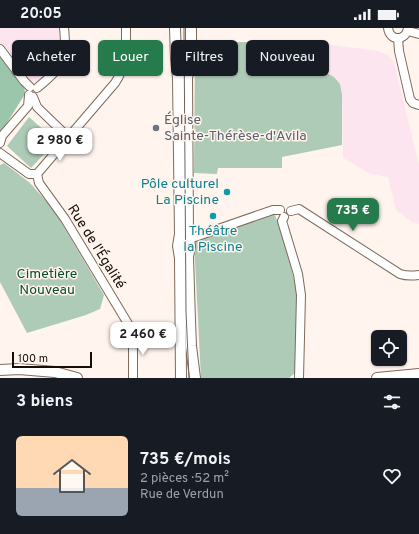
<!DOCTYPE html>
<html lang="fr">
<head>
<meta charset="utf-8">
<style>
  :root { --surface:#171b24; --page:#20242c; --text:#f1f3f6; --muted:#9ea1a6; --line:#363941; --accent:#267b4d }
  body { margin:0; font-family:Overpass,sans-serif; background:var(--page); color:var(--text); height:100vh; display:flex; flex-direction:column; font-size:15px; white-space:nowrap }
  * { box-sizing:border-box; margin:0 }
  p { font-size:13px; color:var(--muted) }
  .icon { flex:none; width:22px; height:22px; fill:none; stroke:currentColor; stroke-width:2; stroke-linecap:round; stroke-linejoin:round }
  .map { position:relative; height:350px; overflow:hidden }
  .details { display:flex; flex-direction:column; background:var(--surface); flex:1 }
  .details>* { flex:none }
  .guide { position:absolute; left:12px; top:12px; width:395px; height:36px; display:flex; gap:8px }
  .tools { position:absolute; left:371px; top:302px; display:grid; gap:8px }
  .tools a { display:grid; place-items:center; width:36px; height:36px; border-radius:6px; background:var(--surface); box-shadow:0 1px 3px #0004; font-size:20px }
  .scale { position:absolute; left:12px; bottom:10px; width:80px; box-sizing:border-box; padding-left:4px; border:2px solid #170e09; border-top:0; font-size:11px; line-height:14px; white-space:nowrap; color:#170e09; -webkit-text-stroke:3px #fff4ee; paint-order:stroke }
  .price { position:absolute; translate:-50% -34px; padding:0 9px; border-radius:8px; background:#fff; color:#222; font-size:13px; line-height:26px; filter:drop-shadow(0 1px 2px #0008) }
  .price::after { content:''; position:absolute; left:50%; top:24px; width:12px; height:9px; margin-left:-6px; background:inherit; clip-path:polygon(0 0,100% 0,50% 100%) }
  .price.current { background:var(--accent); color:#fff }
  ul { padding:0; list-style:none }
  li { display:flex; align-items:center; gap:12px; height:100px; padding:0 16px }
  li+li { border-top:1px solid var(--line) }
  li span { display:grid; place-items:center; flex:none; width:112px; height:80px; border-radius:6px; color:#555 }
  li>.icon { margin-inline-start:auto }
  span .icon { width:48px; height:48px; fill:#fffc; stroke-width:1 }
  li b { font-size:17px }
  h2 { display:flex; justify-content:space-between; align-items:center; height:48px; padding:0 16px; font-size:17px }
  .chip { padding:0 14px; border-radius:6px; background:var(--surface); box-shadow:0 1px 3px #0004; font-size:14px; line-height:36px }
  .chip.current { background:var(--accent); color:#fff }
  .status { display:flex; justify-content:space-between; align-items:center; height:28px; padding:0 20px; background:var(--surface); direction:ltr }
  .status svg { height:11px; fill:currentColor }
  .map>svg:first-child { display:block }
  .education { fill:#fde5f0 }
  .green { fill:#aecbb8 }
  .forest { fill:#9cc6ac }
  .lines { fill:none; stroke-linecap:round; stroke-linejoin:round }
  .minor-casing { stroke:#7f695b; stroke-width:10 }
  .major-casing { stroke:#7f695b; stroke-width:12 }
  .minor { stroke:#fff; stroke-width:8 }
  .major { stroke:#fff; stroke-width:10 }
  .tram { stroke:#6b625c; stroke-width:1 }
  .worship-dot { fill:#6b7280; stroke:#fff4ee; stroke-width:1.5 }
  .culture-dot { fill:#0f9aa8; stroke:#fff4ee; stroke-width:1.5 }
  .labels { text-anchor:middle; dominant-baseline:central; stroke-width:3; stroke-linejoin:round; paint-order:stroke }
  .worship-label { font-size:14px; fill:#5b616d; stroke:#fff4ee; text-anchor:start }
  .culture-label { font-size:14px; fill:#0d838f; stroke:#fff4ee; text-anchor:end }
  .street-label { font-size:14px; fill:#170e09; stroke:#fff4ee }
  .park-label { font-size:14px; fill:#075030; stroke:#fff4ee }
</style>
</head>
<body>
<div class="status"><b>20:05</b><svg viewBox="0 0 49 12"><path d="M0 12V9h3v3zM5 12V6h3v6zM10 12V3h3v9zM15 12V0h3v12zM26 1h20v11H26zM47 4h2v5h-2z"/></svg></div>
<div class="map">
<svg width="419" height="350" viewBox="0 0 419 350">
  <rect width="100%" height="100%" fill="#fff4ee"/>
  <g class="education">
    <path d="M0,0H60V25L58,32L55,37L40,53L38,54L27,52L0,17Z"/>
    <path d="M311,14L378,23L388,27L394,34L419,137V196L412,194L396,182L388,149L371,146L343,130L342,66L340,56L309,40Z"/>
  </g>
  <g class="green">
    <path d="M195,14H311L309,40L325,44L334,49L340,56L342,66V117L282,129V140H218L217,146L194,145Z"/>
    <path d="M29,89L56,113L31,140L7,118Z"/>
    <path d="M4,135L30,155L54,182L104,267L100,281L86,287L27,305L0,254V137Z"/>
    <path d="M274,184L285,216L298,267L296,344L289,350H201L194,214Z"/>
  </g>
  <path class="forest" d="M0,26C9,37 26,52 25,66L0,106Z"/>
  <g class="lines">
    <defs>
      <g id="minor">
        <path d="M388,0C390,14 406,13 408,0"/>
        <path d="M408,3L419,6"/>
        <path d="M398,10L399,23L410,71L413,75L419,77"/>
        <path d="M0,21L24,53L30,59"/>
        <path d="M37,60C48,51 64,38 65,23C65,15 65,7 64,0"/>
        <path d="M33,69L37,79L68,109"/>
        <path d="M0,115L2,108L28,78L29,67"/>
        <path d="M0,125L29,146H37"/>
        <path d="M37,146L39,155L65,191L130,299L133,305V350"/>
        <path d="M37,146L115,55C127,37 126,21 126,0"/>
        <path d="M291,183L299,181L400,246C406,248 412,248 419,247"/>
        <path d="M284,189L282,193L298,246L301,267L300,309L299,350"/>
        <path d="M188,210H192L273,182H280"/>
      </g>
      <g id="major">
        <path d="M175,0L176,31L178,50L180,206L178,218L180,230L181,350"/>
        <path d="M191,0V31L187,50L188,207L190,218L188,229L190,293L191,318L195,350"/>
        <path d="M0,342L19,341L55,344L77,350"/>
        <path d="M377,350L419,346"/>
      </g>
    </defs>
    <use href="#minor" class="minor-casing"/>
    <use href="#major" class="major-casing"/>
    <use href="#minor" class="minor"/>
    <use href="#major" class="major"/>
    <path class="tram" d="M184,0L186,284L189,350"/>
  </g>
  <circle class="worship-dot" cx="156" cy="100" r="4"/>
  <g class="culture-dot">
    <circle cx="227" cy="164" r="4"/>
    <circle cx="213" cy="188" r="4"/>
  </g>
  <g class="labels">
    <g class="worship-label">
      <text x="164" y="92">Église<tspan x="164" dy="16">Sainte-Thérèse-d'Avila</tspan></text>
    </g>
    <g class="culture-label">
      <text x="219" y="156">Pôle culturel<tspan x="219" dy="16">La Piscine</tspan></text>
      <text x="213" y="203" text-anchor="middle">Théâtre<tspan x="213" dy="16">la Piscine</tspan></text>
    </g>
    <g class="street-label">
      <text transform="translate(96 219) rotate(58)">Rue de l'Égalité</text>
    </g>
    <g class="park-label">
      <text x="47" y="246">Cimetière<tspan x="47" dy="16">Nouveau</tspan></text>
    </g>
  </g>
</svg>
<div class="tools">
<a><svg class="icon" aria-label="locate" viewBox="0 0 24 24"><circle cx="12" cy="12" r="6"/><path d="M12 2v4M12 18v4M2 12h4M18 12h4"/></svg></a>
</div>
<div class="scale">100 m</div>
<b class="price" style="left:60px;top:134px">2 980 €</b>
<b class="price current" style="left:353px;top:204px">735 €</b>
<b class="price" style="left:143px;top:328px">2 460 €</b>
<div class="guide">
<a class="chip">Acheter</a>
<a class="chip current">Louer</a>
<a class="chip">Filtres</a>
<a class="chip">Nouveau</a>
</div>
</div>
<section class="details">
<h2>3 biens<svg class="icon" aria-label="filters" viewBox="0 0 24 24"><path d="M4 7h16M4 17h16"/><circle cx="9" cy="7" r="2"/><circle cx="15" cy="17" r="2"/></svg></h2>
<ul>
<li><span style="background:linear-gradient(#ffd9b3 65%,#9aa5b1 0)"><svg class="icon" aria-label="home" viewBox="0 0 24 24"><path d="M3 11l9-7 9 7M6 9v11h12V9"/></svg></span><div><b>735 €/mois</b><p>2 pièces · 52 m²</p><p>Rue de Verdun</p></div><svg class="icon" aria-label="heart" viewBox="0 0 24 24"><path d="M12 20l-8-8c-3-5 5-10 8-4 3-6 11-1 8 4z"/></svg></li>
</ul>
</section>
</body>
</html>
